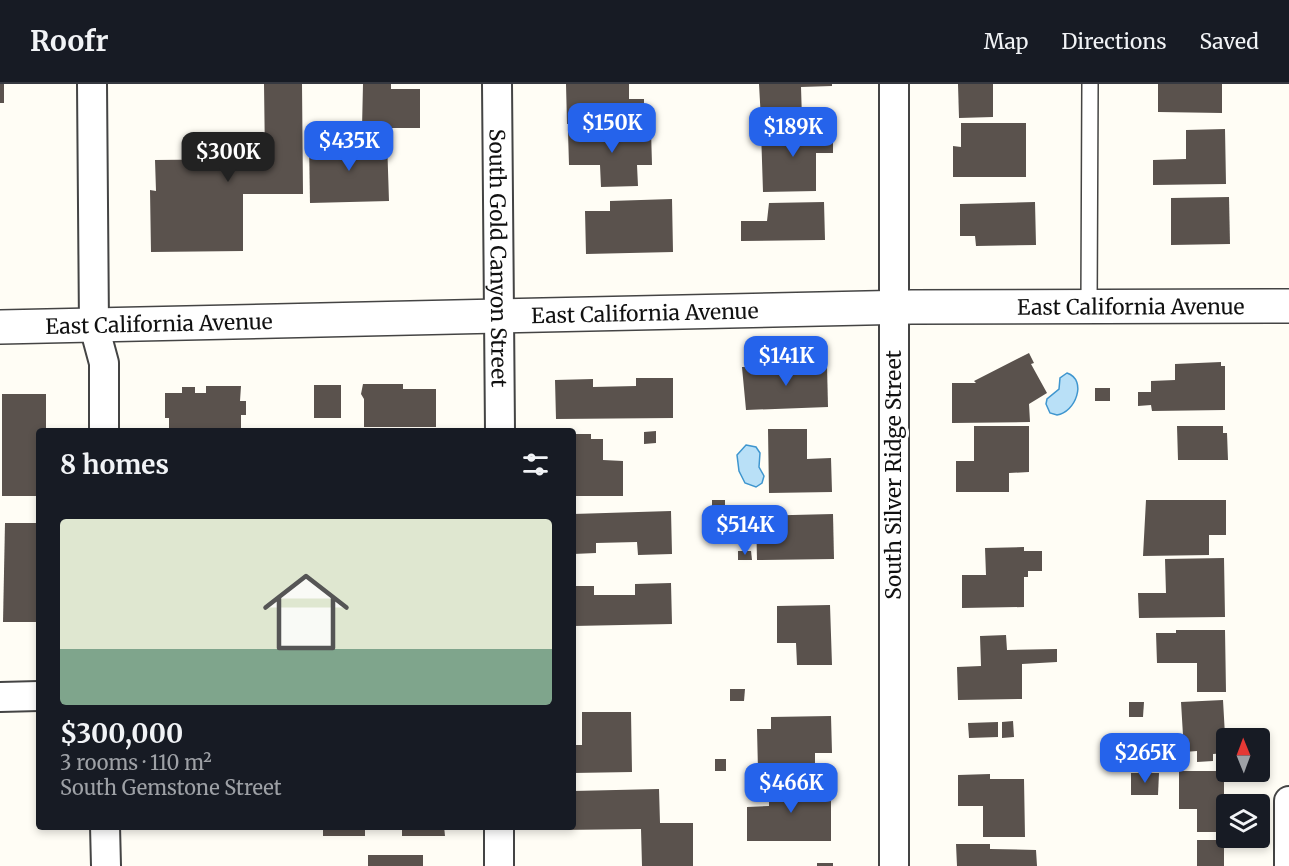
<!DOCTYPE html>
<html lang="en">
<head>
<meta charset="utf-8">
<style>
  :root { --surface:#171b24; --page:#20242c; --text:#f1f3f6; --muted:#9ea1a6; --line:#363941; --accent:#2563eb }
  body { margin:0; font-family:Merriweather,serif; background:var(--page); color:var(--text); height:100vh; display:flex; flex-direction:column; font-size:22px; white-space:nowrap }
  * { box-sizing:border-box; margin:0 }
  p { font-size:20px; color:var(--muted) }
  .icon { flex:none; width:33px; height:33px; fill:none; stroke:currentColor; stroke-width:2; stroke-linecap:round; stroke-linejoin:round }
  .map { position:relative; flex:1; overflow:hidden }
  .drawer { position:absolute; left:36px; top:344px; width:540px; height:402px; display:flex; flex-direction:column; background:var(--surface); border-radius:6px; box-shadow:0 3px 9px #0003 }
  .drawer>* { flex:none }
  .needle { width:39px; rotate:359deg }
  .fabs { position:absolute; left:1216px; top:644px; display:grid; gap:12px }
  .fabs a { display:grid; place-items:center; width:54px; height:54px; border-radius:6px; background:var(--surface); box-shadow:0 3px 9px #0003; font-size:30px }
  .price { position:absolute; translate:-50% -51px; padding:0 14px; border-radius:12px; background:var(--accent); color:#fff; font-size:20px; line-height:39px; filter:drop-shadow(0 2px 3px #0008) }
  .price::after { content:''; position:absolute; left:50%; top:36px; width:18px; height:14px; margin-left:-9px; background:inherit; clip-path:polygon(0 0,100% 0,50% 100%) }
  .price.active { background:#222; color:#fff }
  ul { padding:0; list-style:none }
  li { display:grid; align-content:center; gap:12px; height:318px; padding:0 24px }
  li+li { border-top:2px solid var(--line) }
  li span { display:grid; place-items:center; height:186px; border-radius:6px; color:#555 }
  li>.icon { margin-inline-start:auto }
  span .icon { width:108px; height:108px; fill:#fffc; stroke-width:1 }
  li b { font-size:26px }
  h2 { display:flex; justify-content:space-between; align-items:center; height:72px; padding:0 24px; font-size:26px }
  header { display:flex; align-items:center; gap:36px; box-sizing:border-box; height:84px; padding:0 30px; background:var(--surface); border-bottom:2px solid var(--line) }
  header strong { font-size:28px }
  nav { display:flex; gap:33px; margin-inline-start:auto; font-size:21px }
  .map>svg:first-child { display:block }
  .water { fill:#b9e0f7; stroke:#3f96cf; stroke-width:1.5 }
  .building { fill:#5a524d }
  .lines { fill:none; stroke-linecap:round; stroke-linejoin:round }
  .service-casing { stroke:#444; stroke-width:18 }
  .minor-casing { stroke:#444; stroke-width:32 }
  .tertiary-casing { stroke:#444; stroke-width:36 }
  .service { stroke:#fff; stroke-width:15 }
  .minor { stroke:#fff; stroke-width:28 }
  .tertiary { stroke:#fff; stroke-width:33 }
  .labels { text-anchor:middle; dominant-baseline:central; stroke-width:6; stroke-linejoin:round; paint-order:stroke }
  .street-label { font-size:21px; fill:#111; stroke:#fff }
</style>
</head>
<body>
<header>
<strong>Roofr</strong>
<nav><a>Map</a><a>Directions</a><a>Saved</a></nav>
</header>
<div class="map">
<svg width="1289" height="782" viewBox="0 0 1289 782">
  <rect width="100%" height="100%" fill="#fffdf5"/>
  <g class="water">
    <path d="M1067,289C1088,296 1075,329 1057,331L1050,329L1046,320L1047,315L1059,305L1060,294Z"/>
    <path d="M746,361L756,363L760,369L759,383L764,392L762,399L756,403L745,399L739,387L737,371Z"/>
  </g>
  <g class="building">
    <rect x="0" y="0" width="4" height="19"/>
    <path d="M264,0H302L303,110H243V167L151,168L150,106L156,107L155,76L265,75Z"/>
    <path d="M363,0H391V5H420V44H362Z"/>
    <path d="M566,0H629V15H644V38L567,40Z"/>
    <path d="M759,0H832V2L801,3L802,35L761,36Z"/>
    <path d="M958,0H993V33L959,34Z"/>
    <path d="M1158,0H1222V29L1158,28Z"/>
    <path d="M961,39H1026V93H953V62L961,63Z"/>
    <path d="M833,44V69H816V107L763,108L761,46Z"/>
    <path d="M1225,45L1226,100L1153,101V76L1186,75V46Z"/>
    <path d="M651,46L652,81H637L638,102L601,103L600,81H569L568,48Z"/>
    <path d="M387,56L389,117L310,119L309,58Z"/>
    <path d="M1229,113L1230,160L1171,161V114Z"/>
    <path d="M672,115L673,168L586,170L585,127H610V117Z"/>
    <path d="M824,118L825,156L741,157V137H767L769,119Z"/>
    <path d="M1035,118L1036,161L976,162L975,152H960V120Z"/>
    <path d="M1029,269L1034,279L1031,280L1047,309L1029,320L1030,338L952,339V299H976L974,297Z"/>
    <path d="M1221,278V282H1225V326L1152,327L1151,321L1138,322V308H1151V297L1175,296V280Z"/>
    <path d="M827,281L828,323L746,326L742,283Z"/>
    <path d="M636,294H673V334L556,335L555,296L593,295V303L636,302Z"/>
    <path d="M363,300H403V305H436V343H364V315L361,310Z"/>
    <rect x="314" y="301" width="27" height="33"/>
    <path d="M206,302H241L240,317H246V331H241V346H169V334H165V309H182V303H195V309H206Z"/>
    <rect x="1095" y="304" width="15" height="13"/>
    <path d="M2,310H46V346H39V412H2Z"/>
    <path d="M974,342H1029V388L1009,389V408H956V377H974Z"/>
    <path d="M1177,342H1223V349H1227L1228,376H1178Z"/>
    <path d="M768,345H807V375L831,374L832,408L769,409Z"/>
    <path d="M656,347V359L644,360V348Z"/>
    <path d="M573,350H591V355H603V376L623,377V412H573Z"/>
    <rect x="712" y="416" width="13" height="14"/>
    <path d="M1146,416H1226V451H1209V471L1143,472Z"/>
    <path d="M671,427L672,470L638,471L637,458L596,459V469L573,470V430Z"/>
    <path d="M833,430L834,475L757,476L756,432Z"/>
    <path d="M5,439H39V538H3Z"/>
    <path d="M1024,463V467H1042V487H1028V493H1024V523L962,524V491H986L985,464Z"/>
    <path d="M738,467H751L752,476H738Z"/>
    <path d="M1224,474L1225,533L1139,534L1138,509H1166L1165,475Z"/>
    <path d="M671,499L672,540L573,542V502H594V511H635V500Z"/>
    <path d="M830,521L832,581H797L796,559H777V522Z"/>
    <path d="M1176,546H1225L1226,608H1197V579H1157L1156,549H1176Z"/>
    <path d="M1006,551L1007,566L1057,565V578L1022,580V615L958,616L957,583L981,582L980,552Z"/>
    <path d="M730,605H745L744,617H730Z"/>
    <path d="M1223,616L1226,669L1213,670V677L1197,678V667L1184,668L1181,618Z"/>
    <path d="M1129,618H1144L1143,633H1129Z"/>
    <path d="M582,628H631L632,688L573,689V661H582Z"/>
    <path d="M831,632L832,669H815V685L758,686L757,645H771V633Z"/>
    <path d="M1013,637L1014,653L1002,654V638Z"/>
    <path d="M998,638V653L969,654L968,639Z"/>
    <rect x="715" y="675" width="11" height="12"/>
    <path d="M1179,687H1224V748H1197V725H1179Z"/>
    <path d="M1131,689H1159L1158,711H1131Z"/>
    <path d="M990,690V695H1024L1025,753H983V722H958V691Z"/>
    <path d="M814,693V717H831V757H747V723L769,722V694Z"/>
    <path d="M659,705L660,739H693V782H642L641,745L562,746L561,742H573V707Z"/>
    <rect x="323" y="742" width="42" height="10"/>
    <path d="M402,742H444L445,752H402Z"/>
    <rect x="1197" y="756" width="27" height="26"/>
    <path d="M956,760H990V765L1036,766L1037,782H957Z"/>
    <rect x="368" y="771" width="55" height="11"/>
    <rect x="817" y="779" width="16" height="3"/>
  </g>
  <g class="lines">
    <defs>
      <path id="service" d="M1089,222L1090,0"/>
      <g id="minor">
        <path d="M92,0L94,242L104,279V346"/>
        <path id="s1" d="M497,0L500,346"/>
        <path d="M894,0V782"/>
        <path d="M0,613L39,612"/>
        <path d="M105,742L106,782"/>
        <path d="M499,782V742"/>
        <path d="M1289,782V717"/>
      </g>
      <g id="tertiary">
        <path id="s2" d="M0,243L912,223L1289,222"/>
      </g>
    </defs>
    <use href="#service" class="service-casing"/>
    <use href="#minor" class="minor-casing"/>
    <use href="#tertiary" class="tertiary-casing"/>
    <use href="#service" class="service"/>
    <use href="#minor" class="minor"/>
    <use href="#tertiary" class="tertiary"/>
  </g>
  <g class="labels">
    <g class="street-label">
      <text stroke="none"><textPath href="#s1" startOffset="174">South Gold Canyon Street</textPath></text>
      <text stroke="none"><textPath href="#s2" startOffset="1131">East California Avenue</textPath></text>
      <text stroke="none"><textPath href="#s2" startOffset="645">East California Avenue</textPath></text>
      <text stroke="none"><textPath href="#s2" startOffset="159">East California Avenue</textPath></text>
      <text transform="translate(893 391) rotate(-90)">South Silver Ridge Street</text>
    </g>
  </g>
</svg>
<div class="fabs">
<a><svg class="needle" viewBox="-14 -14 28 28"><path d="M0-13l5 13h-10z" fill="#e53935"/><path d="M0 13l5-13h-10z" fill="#9ea1a6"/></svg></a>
<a><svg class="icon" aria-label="layers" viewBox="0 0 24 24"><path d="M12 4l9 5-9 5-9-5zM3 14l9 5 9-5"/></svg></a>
</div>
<b class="price" style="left:612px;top:70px">$150K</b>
<b class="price" style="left:793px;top:74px">$189K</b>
<b class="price" style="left:349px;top:88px">$435K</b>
<b class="price active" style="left:228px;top:99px">$300K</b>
<b class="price" style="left:786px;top:303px">$141K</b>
<b class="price" style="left:745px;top:472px">$514K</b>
<b class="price" style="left:1145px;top:700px">$265K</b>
<b class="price" style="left:791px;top:730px">$466K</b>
<section class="drawer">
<h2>8 homes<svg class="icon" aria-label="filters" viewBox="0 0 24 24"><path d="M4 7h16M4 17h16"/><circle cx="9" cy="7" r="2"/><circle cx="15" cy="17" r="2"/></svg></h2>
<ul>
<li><span style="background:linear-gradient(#dfe7d0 70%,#7fa58c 0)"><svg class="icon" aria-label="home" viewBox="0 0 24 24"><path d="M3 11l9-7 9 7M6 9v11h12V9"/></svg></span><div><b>$300,000</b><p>3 rooms · 110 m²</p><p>South Gemstone Street</p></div></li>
</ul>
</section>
</div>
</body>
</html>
